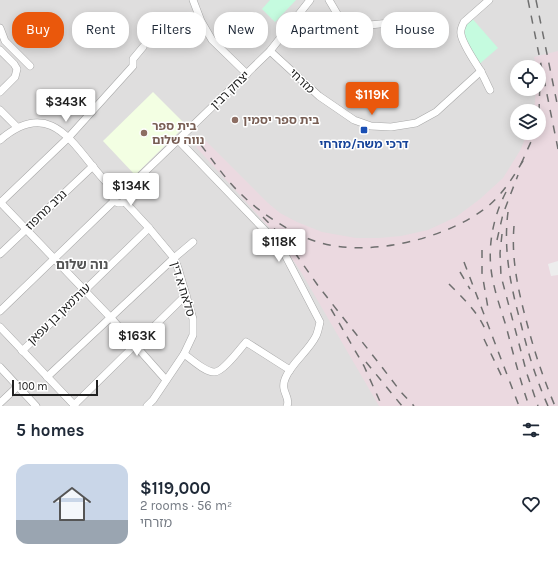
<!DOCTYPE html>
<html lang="en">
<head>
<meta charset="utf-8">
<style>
  :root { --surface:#fff; --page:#f2f2f3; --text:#1f2937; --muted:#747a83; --accent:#ea580c }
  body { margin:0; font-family:Karla,"Noto Sans Hebrew",sans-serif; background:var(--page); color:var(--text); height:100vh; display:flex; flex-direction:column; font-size:15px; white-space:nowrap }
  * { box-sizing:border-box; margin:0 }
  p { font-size:13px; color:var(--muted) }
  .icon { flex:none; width:22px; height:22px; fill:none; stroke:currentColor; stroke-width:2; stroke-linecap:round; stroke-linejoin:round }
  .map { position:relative; height:406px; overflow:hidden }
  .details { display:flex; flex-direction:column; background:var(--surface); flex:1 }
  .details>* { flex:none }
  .top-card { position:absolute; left:12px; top:12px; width:534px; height:36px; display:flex; gap:8px }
  .tools { position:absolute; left:510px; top:60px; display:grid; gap:8px }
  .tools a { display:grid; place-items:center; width:36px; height:36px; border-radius:50%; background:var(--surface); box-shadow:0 2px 10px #0003; font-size:20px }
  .scale { position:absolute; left:12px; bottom:10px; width:86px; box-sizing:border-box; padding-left:4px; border:2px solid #212121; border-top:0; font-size:11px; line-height:14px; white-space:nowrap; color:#212121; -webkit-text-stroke:3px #fff; paint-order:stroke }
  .price { position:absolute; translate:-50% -34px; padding:0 9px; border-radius:4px; background:#fff; color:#222; font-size:13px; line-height:26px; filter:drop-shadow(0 1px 2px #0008) }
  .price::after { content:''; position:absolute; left:50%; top:24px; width:12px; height:9px; margin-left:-6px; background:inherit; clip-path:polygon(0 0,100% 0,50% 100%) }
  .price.active { background:var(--accent); color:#fff }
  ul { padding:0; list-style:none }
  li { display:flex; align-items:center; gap:12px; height:100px; padding:0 16px }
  li span { display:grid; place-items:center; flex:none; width:112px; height:80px; border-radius:12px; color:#555 }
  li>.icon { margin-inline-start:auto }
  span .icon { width:48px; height:48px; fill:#fffc; stroke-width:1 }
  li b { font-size:17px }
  h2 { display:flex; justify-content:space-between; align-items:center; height:48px; padding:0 16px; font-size:17px }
  .chip { padding:0 14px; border-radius:16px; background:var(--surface); box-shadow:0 2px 10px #0003; font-size:14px; line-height:36px }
  .chip.active { background:var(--accent); color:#fff }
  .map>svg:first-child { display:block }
  .residential { fill:#dfdede; fill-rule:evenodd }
  .industrial { fill:#ebd9e0 }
  .education { fill:#f3ffe3 }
  .park { fill:#c5fbdf }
  .parking { fill:#ededed }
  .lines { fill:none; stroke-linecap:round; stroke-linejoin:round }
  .minor-casing { stroke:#a8a8a8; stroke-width:8 }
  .minor { stroke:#fff; stroke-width:7 }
  .rail { stroke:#6f6f6f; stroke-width:1.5; stroke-dasharray:8 8; stroke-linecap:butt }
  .education-dot { fill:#8d6e63; stroke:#fff; stroke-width:1.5 }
  .transit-dot { fill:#1a4fb4; stroke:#fff; stroke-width:1.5 }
  .labels { text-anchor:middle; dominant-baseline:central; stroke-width:3; stroke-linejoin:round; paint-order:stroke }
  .street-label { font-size:12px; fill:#212121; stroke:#fff }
  .education-label { font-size:12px; font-weight:bold; fill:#785e54; stroke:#fff; text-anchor:start }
  .transit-label { font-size:12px; font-weight:bold; fill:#164399; stroke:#fff }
  .neighbourhood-label { font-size:13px; font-weight:bold; fill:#545454; stroke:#fff }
</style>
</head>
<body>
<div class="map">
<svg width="558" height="406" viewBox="0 0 558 406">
  <rect width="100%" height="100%" fill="#f1f1e7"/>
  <path class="residential" d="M0,0H558V406H0ZM517,67H539V89H517ZM517,111H539V133H517Z"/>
  <path class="industrial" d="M558,51V406H379L301,272L276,235L196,147L203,138L268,203L280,213L297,222L322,232L356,238H379L401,236L428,230L456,217L480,199L503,178L521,149L527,133H539V111H534L536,89H539V67H536L534,57Z"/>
  <path class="education" d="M153,92L186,125L135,175L103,141Z"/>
  <g class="park">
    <path d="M270,0H296L275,22L262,9Z"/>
    <path d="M470,16L498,48L477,66L461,30Z"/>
  </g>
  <path class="parking" d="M558,261V275L551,276L548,264Z"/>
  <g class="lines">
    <defs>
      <g id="minor">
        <path d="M193,0L201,21L212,40L247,74"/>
        <path d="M329,0L339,17L345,22L359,26L390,23L407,25"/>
        <path d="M489,0L464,22C462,26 460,30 461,34C462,43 475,62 480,70C484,77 487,84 490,90"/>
        <path d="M0,28L5,41L30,66"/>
        <path d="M0,50L14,64L17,69L15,77L0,92"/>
        <path d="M270,51L319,96L354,120L371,126L391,127L416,123L436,112L481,71"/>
        <path d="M0,110L17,127"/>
        <path d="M0,140C57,91 78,158 114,190"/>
        <path d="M178,140L281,247L320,322C319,326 318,332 316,336C308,352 291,363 285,379C280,392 291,397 287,406"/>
        <circle cx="120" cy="195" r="8"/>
        <path d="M126,190L270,51L310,0"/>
        <path d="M124,201L149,228L174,258L178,268L193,319V335L184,354L153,400L147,406"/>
        <path d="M0,202L111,318L166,380"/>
        <path d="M0,203L68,138L133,66V59L143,47"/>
        <path d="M0,254L93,166"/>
        <path d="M0,311L114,201"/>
        <path d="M0,327L75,406"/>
        <path d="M22,351L149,228"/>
        <path d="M184,354C191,359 205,372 214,372C222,373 240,349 246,342L290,370"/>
        <path d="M0,367L36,406"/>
        <path d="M47,377L174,258L193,242"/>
        <path d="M0,403L18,386"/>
        <path d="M74,405L186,295"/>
      </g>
    </defs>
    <use href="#minor" class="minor-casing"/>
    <use href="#minor" class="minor"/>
    <g class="rail">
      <path d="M528,0L558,149"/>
      <path d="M536,0L558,108"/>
      <path d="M539,112L540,80"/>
      <path d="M201,145C214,162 226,180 241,194C257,210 276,222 295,233C302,236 310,240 318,242C369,258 446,239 487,207C503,194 514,176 524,159"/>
      <path d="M521,164L534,135"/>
      <path d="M506,192C493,217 487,247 492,276C495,293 501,310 506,326C513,353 520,380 529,406"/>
      <path d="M508,212C503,250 511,288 521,324C528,353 536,379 548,406"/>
      <path d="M263,217L288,243L319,287L378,362L401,392L414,406"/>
      <path d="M514,226C511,261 519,294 528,327C535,354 544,380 555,406"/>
      <path d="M502,234L500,253L501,276L527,374L538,406"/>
      <path d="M497,240L503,214L518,175"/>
      <path d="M482,250V273L488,308"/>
      <path d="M464,262L519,406"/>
      <path d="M460,272L470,289"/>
      <path d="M449,284C463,298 477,311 485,329"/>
      <path d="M331,309L364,366L382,406"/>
      <path d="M484,339L503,379"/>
      <path d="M366,362L402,406"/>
    </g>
  </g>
  <g class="education-dot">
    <circle cx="235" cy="120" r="4"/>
    <circle cx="144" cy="133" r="4"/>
  </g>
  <rect class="transit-dot" x="360" y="126" width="8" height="8" rx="2"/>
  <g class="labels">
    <g class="street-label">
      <text transform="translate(302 81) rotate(43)">מזרחי</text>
      <text transform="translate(230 90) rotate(-44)">יצחק רבין</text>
      <text transform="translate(46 210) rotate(-44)">נגיב מחפוז</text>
      <text transform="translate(183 289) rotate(73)">סלאח א דין</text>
      <text transform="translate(59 314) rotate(-44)">עות'מאן בן עפאן</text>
    </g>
    <g class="education-label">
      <text x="243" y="120">בית ספר יסמין</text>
      <text x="152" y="126">בית ספר<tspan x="152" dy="14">נווה שלום</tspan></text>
    </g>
    <g class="transit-label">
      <text x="364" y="144">דרכי משה/מזרחי</text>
    </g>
    <g class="neighbourhood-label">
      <text x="82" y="264">נוה שלום</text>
    </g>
  </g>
</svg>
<div class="tools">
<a><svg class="icon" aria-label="locate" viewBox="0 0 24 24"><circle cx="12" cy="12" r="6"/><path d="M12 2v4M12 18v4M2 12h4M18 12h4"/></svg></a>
<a><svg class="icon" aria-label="layers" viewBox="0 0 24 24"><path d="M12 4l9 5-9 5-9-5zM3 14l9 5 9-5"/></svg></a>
</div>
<div class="scale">100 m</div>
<b class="price active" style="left:372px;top:116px">$119K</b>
<b class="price" style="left:66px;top:123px">$343K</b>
<b class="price" style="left:131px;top:207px">$134K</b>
<b class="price" style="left:279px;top:263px">$118K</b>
<b class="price" style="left:137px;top:357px">$163K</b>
<div class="top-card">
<a class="chip active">Buy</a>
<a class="chip">Rent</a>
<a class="chip">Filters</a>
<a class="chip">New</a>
<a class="chip">Apartment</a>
<a class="chip">House</a>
</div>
</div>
<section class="details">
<h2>5 homes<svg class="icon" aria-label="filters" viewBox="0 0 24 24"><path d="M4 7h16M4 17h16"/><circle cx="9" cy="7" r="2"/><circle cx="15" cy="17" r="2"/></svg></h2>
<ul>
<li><span style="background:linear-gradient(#c9d6e8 70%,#9aa5b1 0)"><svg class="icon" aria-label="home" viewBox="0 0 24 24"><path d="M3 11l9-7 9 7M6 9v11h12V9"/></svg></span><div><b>$119,000</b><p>2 rooms · 56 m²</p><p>מזרחי</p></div><svg class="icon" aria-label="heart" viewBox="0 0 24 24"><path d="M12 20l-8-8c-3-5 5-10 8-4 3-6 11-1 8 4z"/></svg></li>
</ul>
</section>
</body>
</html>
